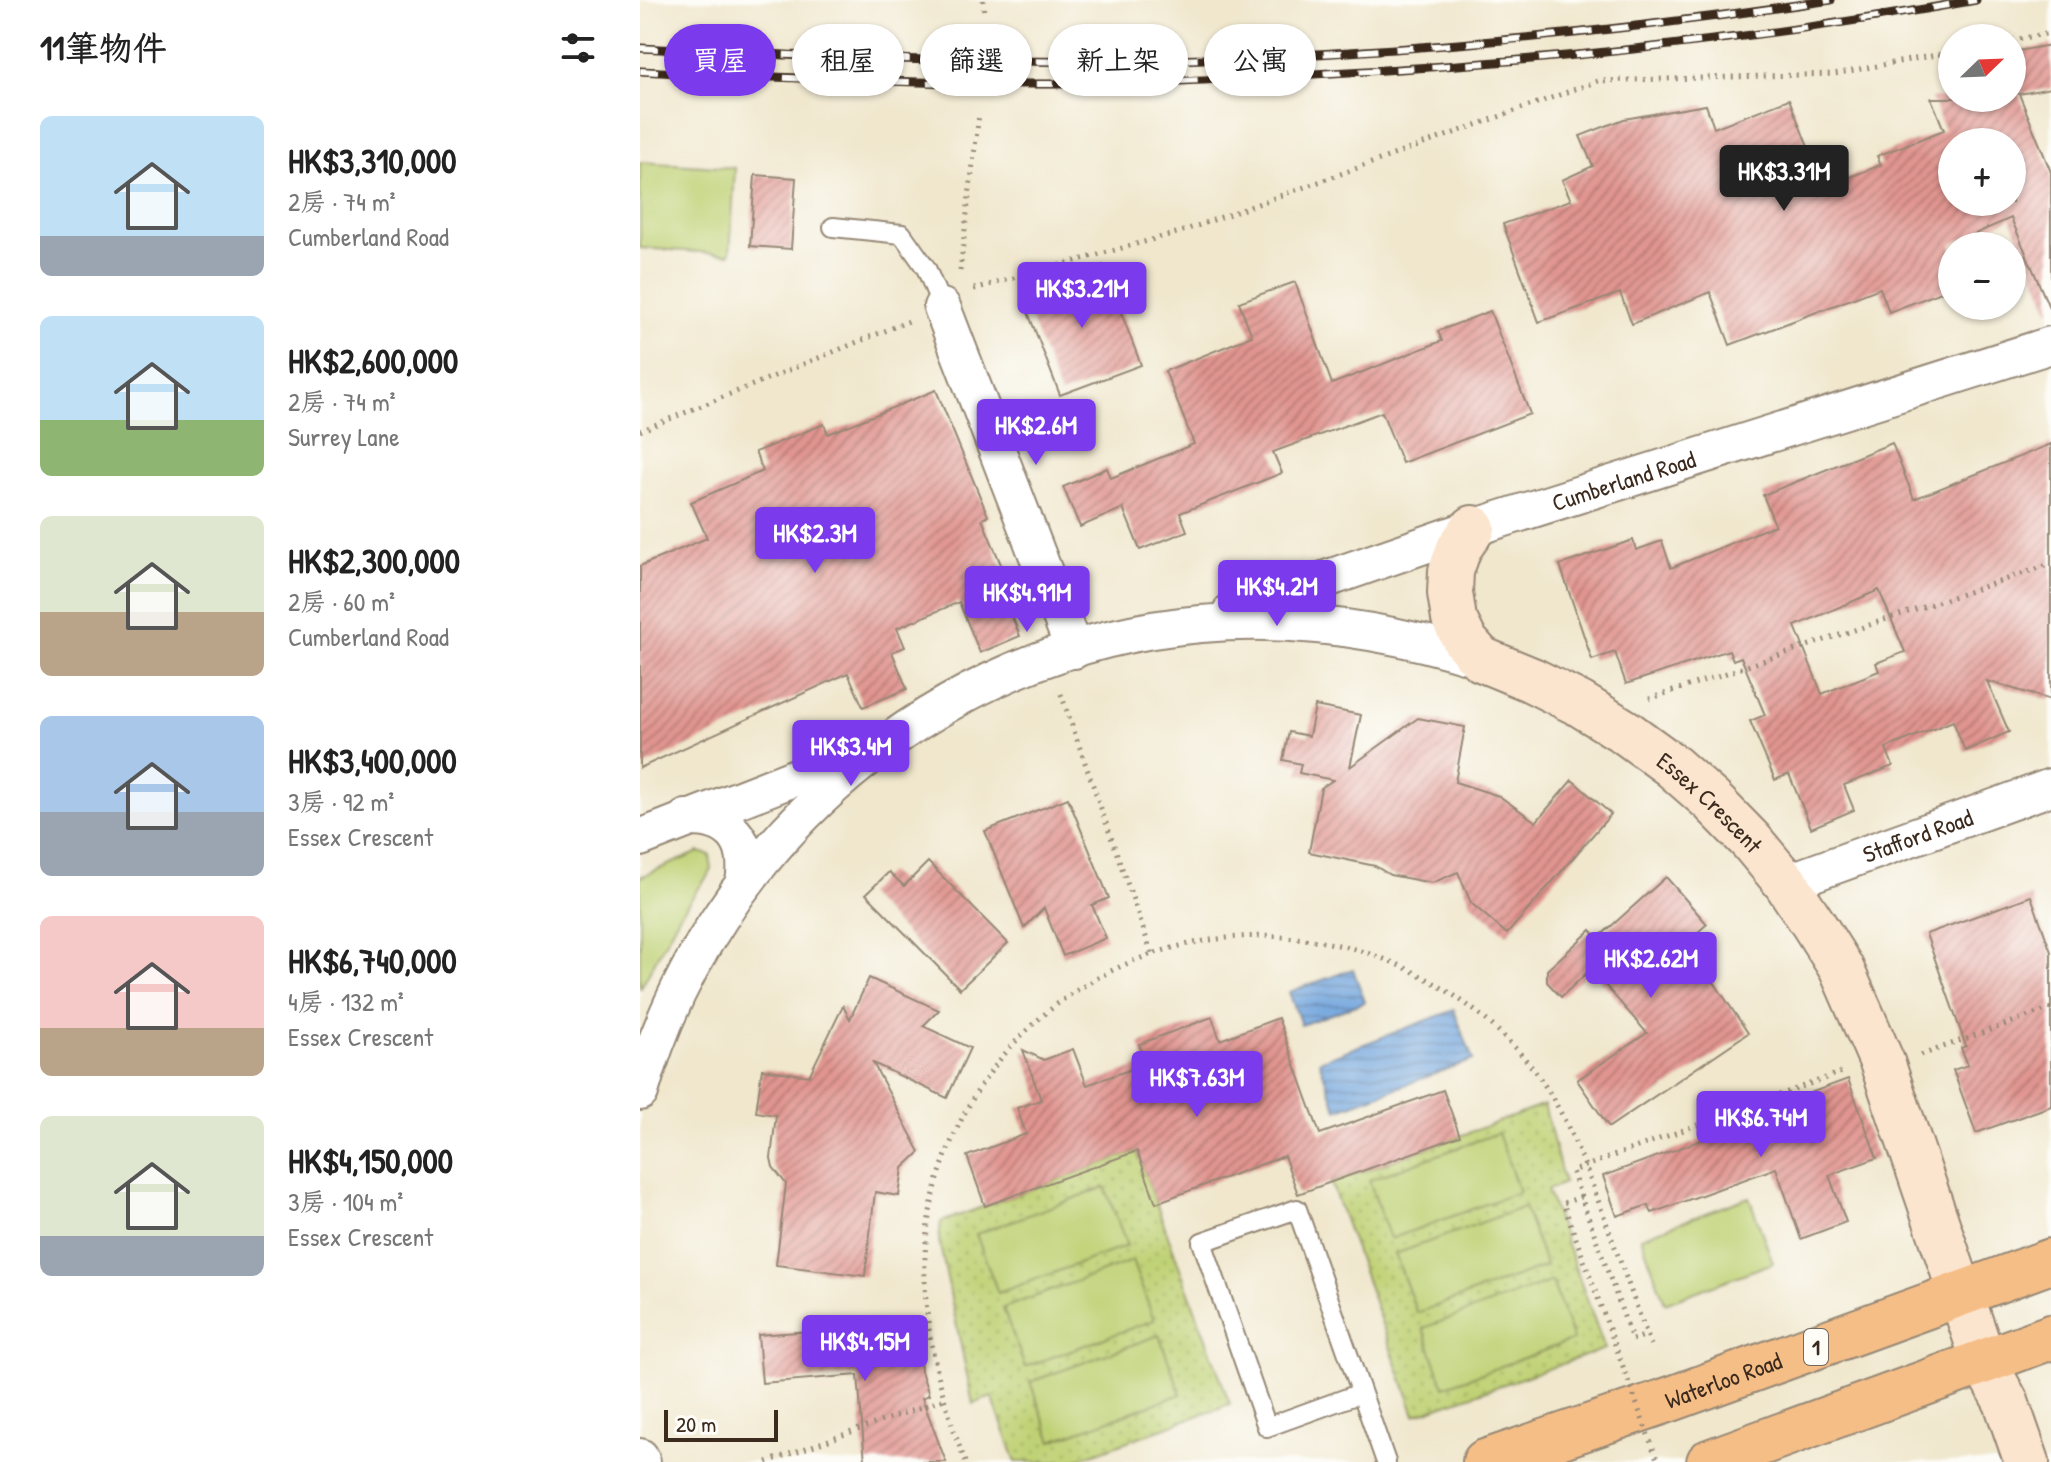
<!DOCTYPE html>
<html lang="zh-TW">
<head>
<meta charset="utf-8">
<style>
  :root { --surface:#fff; --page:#f6f6f6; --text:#222; --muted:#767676; --accent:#7c3aed }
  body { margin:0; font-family:"Patrick Hand","LXGW WenKai TC",sans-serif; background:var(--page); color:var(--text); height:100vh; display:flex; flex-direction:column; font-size:30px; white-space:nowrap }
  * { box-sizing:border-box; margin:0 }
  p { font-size:26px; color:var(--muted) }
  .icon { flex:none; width:44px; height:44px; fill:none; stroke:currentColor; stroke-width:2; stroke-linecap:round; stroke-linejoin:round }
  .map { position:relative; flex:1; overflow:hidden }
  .drawer { display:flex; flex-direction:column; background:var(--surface); width:640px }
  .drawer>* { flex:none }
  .guide { position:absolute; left:24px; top:24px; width:760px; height:72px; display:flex; gap:16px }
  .needle { width:52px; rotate:67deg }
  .controls { position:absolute; left:1298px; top:24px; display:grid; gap:16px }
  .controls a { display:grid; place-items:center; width:88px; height:88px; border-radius:50%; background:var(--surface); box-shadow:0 2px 6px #0004; font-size:40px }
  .scale { position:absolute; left:24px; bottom:20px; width:114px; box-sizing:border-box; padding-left:8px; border:4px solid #3b2a1e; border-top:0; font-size:22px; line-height:28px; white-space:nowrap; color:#3b2a1e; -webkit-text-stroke:6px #fdfcf7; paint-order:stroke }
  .price { position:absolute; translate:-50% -68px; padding:0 18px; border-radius:8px; background:var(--accent); color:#fff; font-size:26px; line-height:52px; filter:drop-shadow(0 2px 4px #0008) }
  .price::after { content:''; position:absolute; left:50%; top:48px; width:24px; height:18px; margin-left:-12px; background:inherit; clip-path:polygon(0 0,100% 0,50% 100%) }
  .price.selected { background:#222; color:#fff }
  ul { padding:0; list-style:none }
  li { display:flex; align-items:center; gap:24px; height:200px; padding:0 40px }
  li span { display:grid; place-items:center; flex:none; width:224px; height:160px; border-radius:12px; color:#555 }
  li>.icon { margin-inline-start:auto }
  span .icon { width:96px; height:96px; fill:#fffc; stroke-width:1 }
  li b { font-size:34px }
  h2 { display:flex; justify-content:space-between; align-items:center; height:96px; padding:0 40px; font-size:34px }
  .chip { padding:0 28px; border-radius:36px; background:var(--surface); box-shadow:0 2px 6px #0004; font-size:28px; line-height:72px }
  .chip.selected { background:var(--accent); color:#fff }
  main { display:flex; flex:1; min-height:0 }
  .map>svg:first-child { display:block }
  .park { fill:url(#park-dots); stroke:#7d7e4a; stroke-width:2 }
  .garden { fill:#bfd175; stroke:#7d7e4a; stroke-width:2 }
  .water { fill:url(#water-rules); stroke:#56677e; stroke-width:2 }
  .building { fill:url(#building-hatch); fill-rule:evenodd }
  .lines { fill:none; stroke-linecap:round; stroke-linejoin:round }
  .lane-casing { stroke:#968876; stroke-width:22 }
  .street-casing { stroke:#968876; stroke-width:40 }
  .secondary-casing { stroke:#968876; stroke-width:48 }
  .highway-casing { stroke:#968876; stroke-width:48 }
  .path { stroke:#968876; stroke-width:5; stroke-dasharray:2 6; stroke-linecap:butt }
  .lane { stroke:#fff; stroke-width:18 }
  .street { stroke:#fff; stroke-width:36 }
  .secondary { stroke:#fbe5cf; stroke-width:44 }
  .highway { stroke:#f6be87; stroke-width:44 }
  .rail-casing { stroke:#3b2a1e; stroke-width:9 }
  .rail { stroke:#fdfcf7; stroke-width:6; stroke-dasharray:18; stroke-linecap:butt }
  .path-bridge { stroke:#968876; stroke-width:5; stroke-dasharray:2 6; stroke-linecap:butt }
  .labels { text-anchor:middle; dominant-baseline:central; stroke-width:6; stroke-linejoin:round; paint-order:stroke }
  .shield { fill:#fdfcf7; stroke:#75695f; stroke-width:2 }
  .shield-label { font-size:22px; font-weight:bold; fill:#3b2a1e }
  .street-label { font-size:24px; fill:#3b2a1e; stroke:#fdfcf7 }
</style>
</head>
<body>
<main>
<section class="drawer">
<h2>11筆物件<svg class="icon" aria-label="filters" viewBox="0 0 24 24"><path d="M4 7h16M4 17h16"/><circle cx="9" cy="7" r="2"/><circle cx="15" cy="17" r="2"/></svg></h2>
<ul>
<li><span style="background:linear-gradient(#bfe0f5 75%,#9aa5b1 0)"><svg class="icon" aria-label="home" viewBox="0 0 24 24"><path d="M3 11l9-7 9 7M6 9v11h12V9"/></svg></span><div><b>HK$3,310,000</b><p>2房 · 74 m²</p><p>Cumberland Road</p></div></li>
<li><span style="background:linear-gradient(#bfe0f5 65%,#8fb573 0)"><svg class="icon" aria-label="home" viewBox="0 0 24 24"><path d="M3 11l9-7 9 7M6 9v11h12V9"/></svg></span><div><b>HK$2,600,000</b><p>2房 · 74 m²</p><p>Surrey Lane</p></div></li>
<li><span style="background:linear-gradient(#dfe7d0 60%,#b9a48a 0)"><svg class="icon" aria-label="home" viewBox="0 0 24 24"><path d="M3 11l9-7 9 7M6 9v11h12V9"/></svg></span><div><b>HK$2,300,000</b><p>2房 · 60 m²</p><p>Cumberland Road</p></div></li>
<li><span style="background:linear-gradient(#a9c7e8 60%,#9aa5b1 0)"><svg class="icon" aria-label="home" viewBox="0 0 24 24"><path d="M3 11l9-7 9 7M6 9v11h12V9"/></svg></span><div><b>HK$3,400,000</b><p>3房 · 92 m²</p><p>Essex Crescent</p></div></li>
<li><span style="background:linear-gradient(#f6c9c9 70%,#b9a48a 0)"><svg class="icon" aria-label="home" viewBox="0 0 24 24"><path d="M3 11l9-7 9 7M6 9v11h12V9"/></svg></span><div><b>HK$6,740,000</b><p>4房 · 132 m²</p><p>Essex Crescent</p></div></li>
<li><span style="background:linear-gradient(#dfe7d0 75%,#9aa5b1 0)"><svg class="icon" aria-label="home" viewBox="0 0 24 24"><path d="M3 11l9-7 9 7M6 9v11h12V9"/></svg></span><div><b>HK$4,150,000</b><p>3房 · 104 m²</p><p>Essex Crescent</p></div></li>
</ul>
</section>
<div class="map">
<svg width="1411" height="1462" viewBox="0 0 1411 1462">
  <defs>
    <pattern id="park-dots" width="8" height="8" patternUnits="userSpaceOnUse" patternTransform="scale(2)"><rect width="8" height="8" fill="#bfd175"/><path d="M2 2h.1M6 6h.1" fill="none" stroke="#a5b465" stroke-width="1.8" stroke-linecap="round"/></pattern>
    <pattern id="water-rules" width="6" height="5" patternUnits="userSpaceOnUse" patternTransform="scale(2)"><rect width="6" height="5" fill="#71a4dd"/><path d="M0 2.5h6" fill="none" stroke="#5e86b3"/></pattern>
    <pattern id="building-hatch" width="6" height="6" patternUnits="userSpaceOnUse" patternTransform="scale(2)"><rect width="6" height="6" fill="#e19590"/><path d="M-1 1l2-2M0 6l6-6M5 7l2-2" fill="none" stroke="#b87a75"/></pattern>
  </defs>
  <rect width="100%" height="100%" fill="#fdfcf7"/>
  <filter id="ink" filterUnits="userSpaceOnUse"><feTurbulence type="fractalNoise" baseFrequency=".0125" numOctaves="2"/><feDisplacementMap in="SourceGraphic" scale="16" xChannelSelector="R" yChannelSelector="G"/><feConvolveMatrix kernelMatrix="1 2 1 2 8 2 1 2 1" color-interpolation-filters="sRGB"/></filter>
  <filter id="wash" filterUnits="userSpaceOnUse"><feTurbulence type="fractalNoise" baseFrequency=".006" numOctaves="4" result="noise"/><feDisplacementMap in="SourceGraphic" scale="32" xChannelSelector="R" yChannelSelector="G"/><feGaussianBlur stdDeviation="1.8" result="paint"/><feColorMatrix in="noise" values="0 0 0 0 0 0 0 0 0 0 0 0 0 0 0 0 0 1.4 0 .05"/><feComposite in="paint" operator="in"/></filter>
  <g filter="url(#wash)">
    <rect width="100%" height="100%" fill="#f0e7cd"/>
    <g class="park">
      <path d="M904,1105L924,1183L907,1190L965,1349L775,1415L691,1183Z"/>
      <path d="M497,1151L590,1404L430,1462H376L352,1397L333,1404L299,1240L301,1222Z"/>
    </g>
    <g class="garden">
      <path d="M0,162L95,168L90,254L0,248Z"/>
      <path d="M59,852L70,855L72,870L40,914L0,989V877Z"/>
      <path d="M858,1133L879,1192L750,1239L729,1180Z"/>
      <path d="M465,1187L487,1246L358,1293L336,1234Z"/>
      <path d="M1109,1197L1133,1263L1025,1303L1001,1237Z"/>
      <path d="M884,1207L906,1266L777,1313L755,1254Z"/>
      <path d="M492,1261L514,1320L385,1367L363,1308Z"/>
      <path d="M912,1281L933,1340L804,1387L783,1328Z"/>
      <path d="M519,1335L541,1394L412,1441L390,1382Z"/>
    </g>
    <g class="water">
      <path d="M713,969L725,1002L661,1025L649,992Z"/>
      <path d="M814,1010L833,1060L697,1110L679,1061Z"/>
    </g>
    <g id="blocks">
      <g class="building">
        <path d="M1411,45V88L1379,94L1411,172V312L1371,218L1312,244V288L1249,312L1240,288L1090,345L1070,292L992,324L980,293L899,322L863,224L931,200L922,180L953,166L940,136L984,119L1066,105L1074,128L1149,99L1184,187L1241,165L1237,156L1304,130L1291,98H1372V52ZM1312,142H1372V202H1312Z"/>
        <path d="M115,175L156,178L151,249L110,246Z"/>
        <path d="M463,265L501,365L420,395L382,297Z"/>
        <path d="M655,282L692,384L802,341L798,331L850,311L890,414L762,463L742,412L633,452L642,473L540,513L547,531L500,550L483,508L440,527L423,487L467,468L471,478L554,444L525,371L612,336L599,302Z"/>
        <path d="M296,390L348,516L342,519L365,574L356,578L380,636L340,653L319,602L257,628L265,647L252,652L267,689L223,707L208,673L0,768V566L67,538L51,502L123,471L115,452L184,424L188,434Z"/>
        <path d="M1252,443L1274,499L1411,444V700L1347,681L1369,732L1325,751L1313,721L1246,748L1253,766L1204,785L1214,810L1171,828L1149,774L1135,780L1110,721L1125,715L1101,657L1093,660L1089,650L986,684L975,652L952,660L920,565L993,540L996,550L1022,541L1031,568L1135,525L1123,495ZM1239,590L1265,652L1236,663L1239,671L1182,694L1155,626Z"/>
        <path d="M675,706L721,715L710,767L778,718L825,727L815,782L859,796L896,822L932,780L971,814L867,934L831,903L818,872L792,883L750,875L735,866L669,852L681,788L693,780L659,773L661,764L643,760L649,732L669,736Z"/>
        <path d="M428,798L469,898L452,905L466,938L423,956L404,908L384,928L345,831Z"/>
        <path d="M288,862L368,943L320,989L226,894L249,872L264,886Z"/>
        <path d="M1026,877L1067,924L1047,942L1108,1033L969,1127L937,1080L1007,1033L951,969L921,997L907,982V970L951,930L958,938Z"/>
        <path d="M1391,896L1411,952V1106L1336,1133L1313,1070L1328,1065L1321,1048L1326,1046L1286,934Z"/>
        <path d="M229,978L299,1010L283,1026L330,1048L307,1098L233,1063L280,1152L263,1168L259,1196L235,1192L225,1276L136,1265L146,1184L133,1167L131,1158L136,1115L116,1112L122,1069L169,1076L203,1006L210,1019Z"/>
        <path d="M572,1017L580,1040L638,1018L680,1134L803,1090L820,1136L658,1194L644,1156L516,1203L497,1151L345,1206L327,1156L386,1134L377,1108L401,1100L383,1050L404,1060L433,1049L447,1085L506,1064L499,1044Z"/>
        <path d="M1208,1079L1237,1158L1189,1175L1206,1222L1161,1239L1136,1168L1012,1213L1008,1205L977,1216L963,1176L1078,1134L1075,1128Z"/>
        <path d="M277,1323L281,1371L289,1395L282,1398L306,1462H225L218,1375L122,1383L118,1335Z"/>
      </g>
    </g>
  </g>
  <g filter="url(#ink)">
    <use href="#blocks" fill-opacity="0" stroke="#968876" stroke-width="2"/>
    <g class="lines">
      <defs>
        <g id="lane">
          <path d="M193,227L262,234L286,268L302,307"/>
          <path d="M721,1393L627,1427L562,1242L657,1209L746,1462"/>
        </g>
        <g id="street">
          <path d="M302,307L434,650"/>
          <path id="s1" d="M591,612L833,528L1411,345"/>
          <path d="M46,818C90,816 111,840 104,883"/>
          <path d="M0,838L220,752"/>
          <path id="s2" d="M1146,883L1411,787"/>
          <path d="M0,1092C70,843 301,645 561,624C657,616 749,630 841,659"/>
          <path d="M0,1457L2,1462"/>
        </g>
        <g id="secondary">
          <path id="s3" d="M833,528L819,548L811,571L810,593L814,619L825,641L841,659L892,680L940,704L987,733L1031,765L1072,801L1111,841L1146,883L1174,925L1201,968L1242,1062L1344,1362L1366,1402L1387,1462"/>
        </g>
        <g id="highway">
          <path id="s4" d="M845,1462L1031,1399L1411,1261"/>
          <path d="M1069,1462L1411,1337"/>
        </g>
      </defs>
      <use href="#lane" class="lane-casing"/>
      <use href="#street" class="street-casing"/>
      <use href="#secondary" class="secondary-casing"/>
      <use href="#highway" class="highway-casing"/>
      <g class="path">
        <path d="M343,0L344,13"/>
        <path d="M1372,40L1411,33"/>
        <path d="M320,271L339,114"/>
        <path d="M334,289L540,232L958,81L1194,74L1312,52"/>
        <path d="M0,431L269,321"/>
        <path d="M421,694L512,954"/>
        <path d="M1009,699L1411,564"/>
        <path d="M1281,1055L1411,1008"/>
        <path d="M941,1197L932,1171L1202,1072"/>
        <path d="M987,1325L992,1340L1007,1335"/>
        <path d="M127,1462L304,1399"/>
        <path d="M325,1462C292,1372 269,1274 298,1179C375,919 699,854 879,1052C922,1099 943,1160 965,1219C980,1261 995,1303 1011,1345"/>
      </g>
      <use href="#lane" class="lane"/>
      <use href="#street" class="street"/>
      <use href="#secondary" class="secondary"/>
      <use href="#highway" class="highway"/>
      <defs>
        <g id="rail">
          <path d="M0,48C120,54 241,60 362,61C639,65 918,41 1191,0"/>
          <path d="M0,71C139,78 278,84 417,84C503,84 588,79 673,74C896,63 1116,40 1336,0"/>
        </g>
      </defs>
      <use href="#rail" class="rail-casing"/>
      <use href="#rail" class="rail"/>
      <path class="path-bridge" d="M987,1325L941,1197L923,1203L1018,1462"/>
    </g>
  </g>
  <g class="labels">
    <rect class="shield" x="1164" y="1329" width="24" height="36" rx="6"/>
    <g class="shield-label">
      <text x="1176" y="1347">1</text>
    </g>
    <g class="street-label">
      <text stroke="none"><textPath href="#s1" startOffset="414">Cumberland Road</textPath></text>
      <text stroke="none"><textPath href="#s3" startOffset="418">Essex Crescent</textPath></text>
      <text stroke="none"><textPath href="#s2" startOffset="140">Stafford Road</textPath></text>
      <text stroke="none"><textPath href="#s4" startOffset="252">Waterloo Road</textPath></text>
    </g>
  </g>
</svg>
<div class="controls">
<a><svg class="needle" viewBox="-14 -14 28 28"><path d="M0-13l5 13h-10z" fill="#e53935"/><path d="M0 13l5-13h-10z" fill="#767676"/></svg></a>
<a>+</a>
<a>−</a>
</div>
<div class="scale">20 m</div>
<b class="price selected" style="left:1144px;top:213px">HK$3.31M</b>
<b class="price" style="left:442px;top:330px">HK$3.21M</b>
<b class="price" style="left:396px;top:467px">HK$2.6M</b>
<b class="price" style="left:175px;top:575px">HK$2.3M</b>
<b class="price" style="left:637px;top:628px">HK$4.2M</b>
<b class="price" style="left:387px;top:634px">HK$4.91M</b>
<b class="price" style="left:211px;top:788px">HK$3.4M</b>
<b class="price" style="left:1011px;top:1000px">HK$2.62M</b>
<b class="price" style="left:557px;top:1119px">HK$7.63M</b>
<b class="price" style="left:1121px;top:1159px">HK$6.74M</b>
<b class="price" style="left:225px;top:1383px">HK$4.15M</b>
<div class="guide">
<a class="chip selected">買屋</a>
<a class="chip">租屋</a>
<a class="chip">篩選</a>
<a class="chip">新上架</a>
<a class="chip">公寓</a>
</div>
</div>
</main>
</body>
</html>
